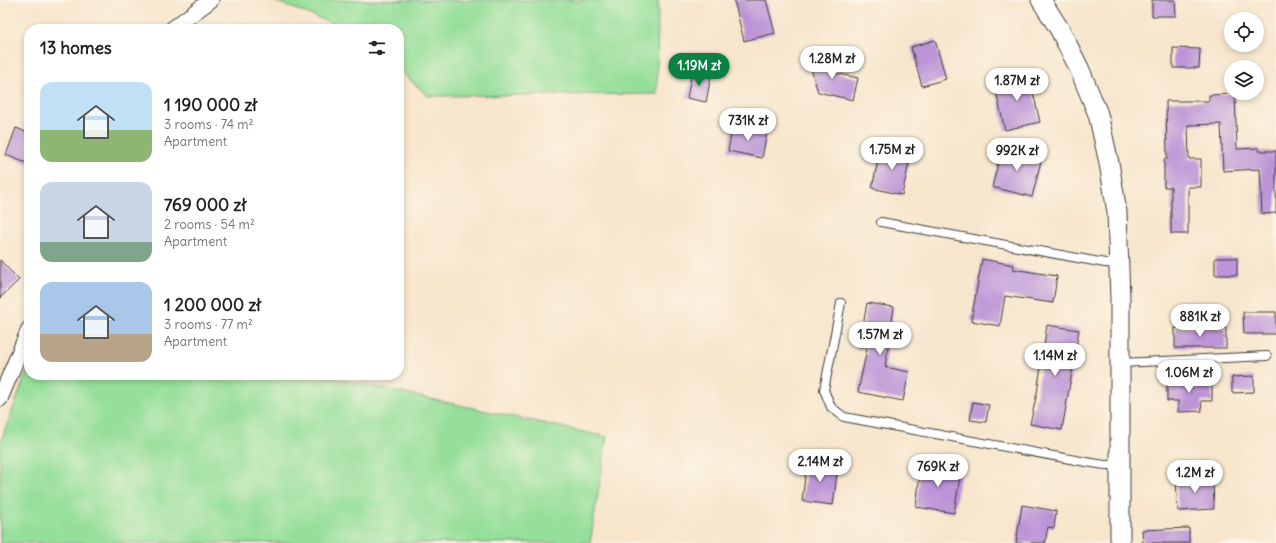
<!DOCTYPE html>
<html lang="en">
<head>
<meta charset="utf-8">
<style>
  :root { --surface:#fff; --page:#f6f6f6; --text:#202124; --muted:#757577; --accent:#0b8043 }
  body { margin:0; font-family:Delius,sans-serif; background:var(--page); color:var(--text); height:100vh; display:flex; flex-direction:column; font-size:15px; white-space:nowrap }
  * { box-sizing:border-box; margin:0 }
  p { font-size:13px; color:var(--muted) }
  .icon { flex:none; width:22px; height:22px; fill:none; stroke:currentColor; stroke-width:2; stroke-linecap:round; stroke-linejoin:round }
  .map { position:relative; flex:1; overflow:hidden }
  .sheet { position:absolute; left:24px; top:24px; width:380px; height:356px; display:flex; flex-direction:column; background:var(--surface); border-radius:16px; box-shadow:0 2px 6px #0003 }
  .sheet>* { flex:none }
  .buttons { position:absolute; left:1224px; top:12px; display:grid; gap:8px }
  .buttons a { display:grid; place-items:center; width:40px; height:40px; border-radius:50%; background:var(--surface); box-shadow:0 2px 6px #0003; font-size:20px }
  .price { position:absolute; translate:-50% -34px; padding:0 9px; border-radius:14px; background:#fff; color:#222; font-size:13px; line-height:26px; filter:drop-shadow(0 1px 2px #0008) }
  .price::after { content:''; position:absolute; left:50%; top:24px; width:12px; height:9px; margin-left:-6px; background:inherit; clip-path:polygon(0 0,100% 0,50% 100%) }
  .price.selected { background:var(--accent); color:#fff }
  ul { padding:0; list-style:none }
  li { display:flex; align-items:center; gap:12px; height:100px; padding:0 16px }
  li span { display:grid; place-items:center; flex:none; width:112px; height:80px; border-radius:12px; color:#555 }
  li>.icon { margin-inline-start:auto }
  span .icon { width:48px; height:48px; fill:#fffc; stroke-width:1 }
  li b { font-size:17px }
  h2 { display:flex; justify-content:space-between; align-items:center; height:48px; padding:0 16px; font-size:17px }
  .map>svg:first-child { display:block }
  .green { fill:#96df9a; stroke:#597e5b }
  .building { fill:#bc94d7 }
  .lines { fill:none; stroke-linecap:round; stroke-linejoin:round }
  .service-casing { stroke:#3d3a36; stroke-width:10 }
  .minor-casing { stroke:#3d3a36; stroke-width:17 }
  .tertiary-casing { stroke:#3d3a36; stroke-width:21 }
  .service { stroke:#fff; stroke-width:8 }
  .minor { stroke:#fff; stroke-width:15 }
  .tertiary { stroke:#fff; stroke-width:19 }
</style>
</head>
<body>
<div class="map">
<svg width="1276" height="543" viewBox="0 0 1276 543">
  <rect width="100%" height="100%" fill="#fcf5e5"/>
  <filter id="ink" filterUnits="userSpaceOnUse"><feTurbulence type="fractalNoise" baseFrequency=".025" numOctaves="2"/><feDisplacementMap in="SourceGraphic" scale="8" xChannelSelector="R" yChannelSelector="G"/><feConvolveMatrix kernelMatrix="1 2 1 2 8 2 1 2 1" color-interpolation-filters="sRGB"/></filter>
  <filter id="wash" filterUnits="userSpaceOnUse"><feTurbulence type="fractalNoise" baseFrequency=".012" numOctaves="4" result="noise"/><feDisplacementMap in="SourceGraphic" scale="16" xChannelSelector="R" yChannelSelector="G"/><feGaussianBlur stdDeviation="0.9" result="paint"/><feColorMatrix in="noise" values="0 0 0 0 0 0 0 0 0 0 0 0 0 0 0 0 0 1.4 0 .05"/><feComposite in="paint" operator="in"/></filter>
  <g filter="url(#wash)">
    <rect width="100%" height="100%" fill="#f7e5cc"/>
    <g class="green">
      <path d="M272,0H658L657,94L428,96L399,70V29H347Z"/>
      <path d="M29,366V375H320L607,437L590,543H0V443Z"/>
    </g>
    <g id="blocks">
      <g class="building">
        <path d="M734,0H766L775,33L744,41Z"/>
        <path d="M1152,0H1175L1176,16H1152Z"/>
        <path d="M935,40L946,79L922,86L911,47Z"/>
        <path d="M1173,48L1200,49L1199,68H1173Z"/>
        <path d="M829,56L835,73L858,78L853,100L818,92L809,62Z"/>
        <path d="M692,72L711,76L706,102L687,98Z"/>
        <path d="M1029,75L1040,122L1005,130L994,83Z"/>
        <path d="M1235,94L1237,149L1259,148V151H1276V213L1262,214L1260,169L1223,171L1221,124L1188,125L1189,159H1201V187H1188V234H1171V187H1164V159H1167L1166,101H1209V95Z"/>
        <path d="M733,125L767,132L762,158L728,151Z"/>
        <path d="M16,128L29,133V164L6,155Z"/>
        <path d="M881,147L911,153L902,195L872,188Z"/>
        <path d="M1002,147L1042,157L1032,197L992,187Z"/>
        <rect x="1215" y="258" width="22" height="17"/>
        <path d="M982,259L1014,265L1013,269L1057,276L1053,303L1005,296L1000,326L971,321Z"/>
        <path d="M0,260L19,280L0,298Z"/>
        <path d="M867,303L894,307L885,367L909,372L903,401L858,392L867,349L859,348Z"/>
        <path d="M1243,312H1276V334H1244Z"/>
        <path d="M1047,325L1079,330L1062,430L1030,424L1037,393Z"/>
        <rect x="1175" y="328" width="51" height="20"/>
        <path d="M1254,376V392L1232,393V377Z"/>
        <path d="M1200,377V384H1212V401H1201L1202,411L1178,412V401H1167V384H1175V378Z"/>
        <path d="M973,402L989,405L986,422L970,420Z"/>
        <path d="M807,461L838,465L833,505L802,501Z"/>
        <path d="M921,465L929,466V465L961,470L954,513L916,507Z"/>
        <path d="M1213,478L1214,509L1178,511L1176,480Z"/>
        <path d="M1022,505L1056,511L1054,528L1048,527L1045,543H1016Z"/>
        <path d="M1189,528V543H1143L1142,530Z"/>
      </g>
    </g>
  </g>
  <g filter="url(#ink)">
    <use href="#blocks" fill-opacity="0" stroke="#3d3a36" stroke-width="1"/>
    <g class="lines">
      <defs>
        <g id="service">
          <path d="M881,222L1105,263L1119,264"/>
          <path d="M841,303L824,390L831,407L844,417L1086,462L1105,465H1121"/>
          <path d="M1121,363L1267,356"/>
        </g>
        <g id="minor">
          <path d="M172,29L211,0"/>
          <path d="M0,399L29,329"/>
        </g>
        <path id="tertiary" d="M1041,0L1060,30L1079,68L1098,114L1109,163L1117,212L1120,298V543"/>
      </defs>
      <use href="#service" class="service-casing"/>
      <use href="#minor" class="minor-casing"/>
      <use href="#tertiary" class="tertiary-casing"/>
      <use href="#service" class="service"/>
      <use href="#minor" class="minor"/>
      <use href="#tertiary" class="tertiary"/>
    </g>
  </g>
</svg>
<div class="buttons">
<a><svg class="icon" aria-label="locate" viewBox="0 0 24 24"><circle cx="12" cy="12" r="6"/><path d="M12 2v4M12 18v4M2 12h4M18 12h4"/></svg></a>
<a><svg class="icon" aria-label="layers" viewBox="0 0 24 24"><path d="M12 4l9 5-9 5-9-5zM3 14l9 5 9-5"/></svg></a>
</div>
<b class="price" style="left:832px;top:80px">1.28M zł</b>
<b class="price selected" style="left:699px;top:87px">1.19M zł</b>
<b class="price" style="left:1017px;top:102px">1.87M zł</b>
<b class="price" style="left:748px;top:142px">731K zł</b>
<b class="price" style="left:892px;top:171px">1.75M zł</b>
<b class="price" style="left:1017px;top:172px">992K zł</b>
<b class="price" style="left:1200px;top:338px">881K zł</b>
<b class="price" style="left:880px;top:356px">1.57M zł</b>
<b class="price" style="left:1055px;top:377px">1.14M zł</b>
<b class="price" style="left:1189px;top:394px">1.06M zł</b>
<b class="price" style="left:820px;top:483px">2.14M zł</b>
<b class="price" style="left:938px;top:488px">769K zł</b>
<b class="price" style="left:1195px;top:494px">1.2M zł</b>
<section class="sheet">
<h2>13 homes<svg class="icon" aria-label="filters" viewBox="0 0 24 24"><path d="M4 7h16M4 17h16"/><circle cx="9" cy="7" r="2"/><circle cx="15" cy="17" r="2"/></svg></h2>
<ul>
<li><span style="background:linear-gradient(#bfe0f5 60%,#8fb573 0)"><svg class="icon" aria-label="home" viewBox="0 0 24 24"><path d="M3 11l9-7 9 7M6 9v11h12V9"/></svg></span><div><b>1 190 000 zł</b><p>3 rooms · 74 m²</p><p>Apartment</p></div></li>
<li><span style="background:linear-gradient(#c9d6e8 75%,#7fa58c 0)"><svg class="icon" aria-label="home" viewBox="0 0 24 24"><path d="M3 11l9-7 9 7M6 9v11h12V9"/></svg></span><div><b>769 000 zł</b><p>2 rooms · 54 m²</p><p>Apartment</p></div></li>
<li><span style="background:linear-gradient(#a9c7e8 65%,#b9a48a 0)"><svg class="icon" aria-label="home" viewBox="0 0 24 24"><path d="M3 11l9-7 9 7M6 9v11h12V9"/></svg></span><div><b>1 200 000 zł</b><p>3 rooms · 77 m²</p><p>Apartment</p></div></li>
</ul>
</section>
</div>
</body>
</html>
